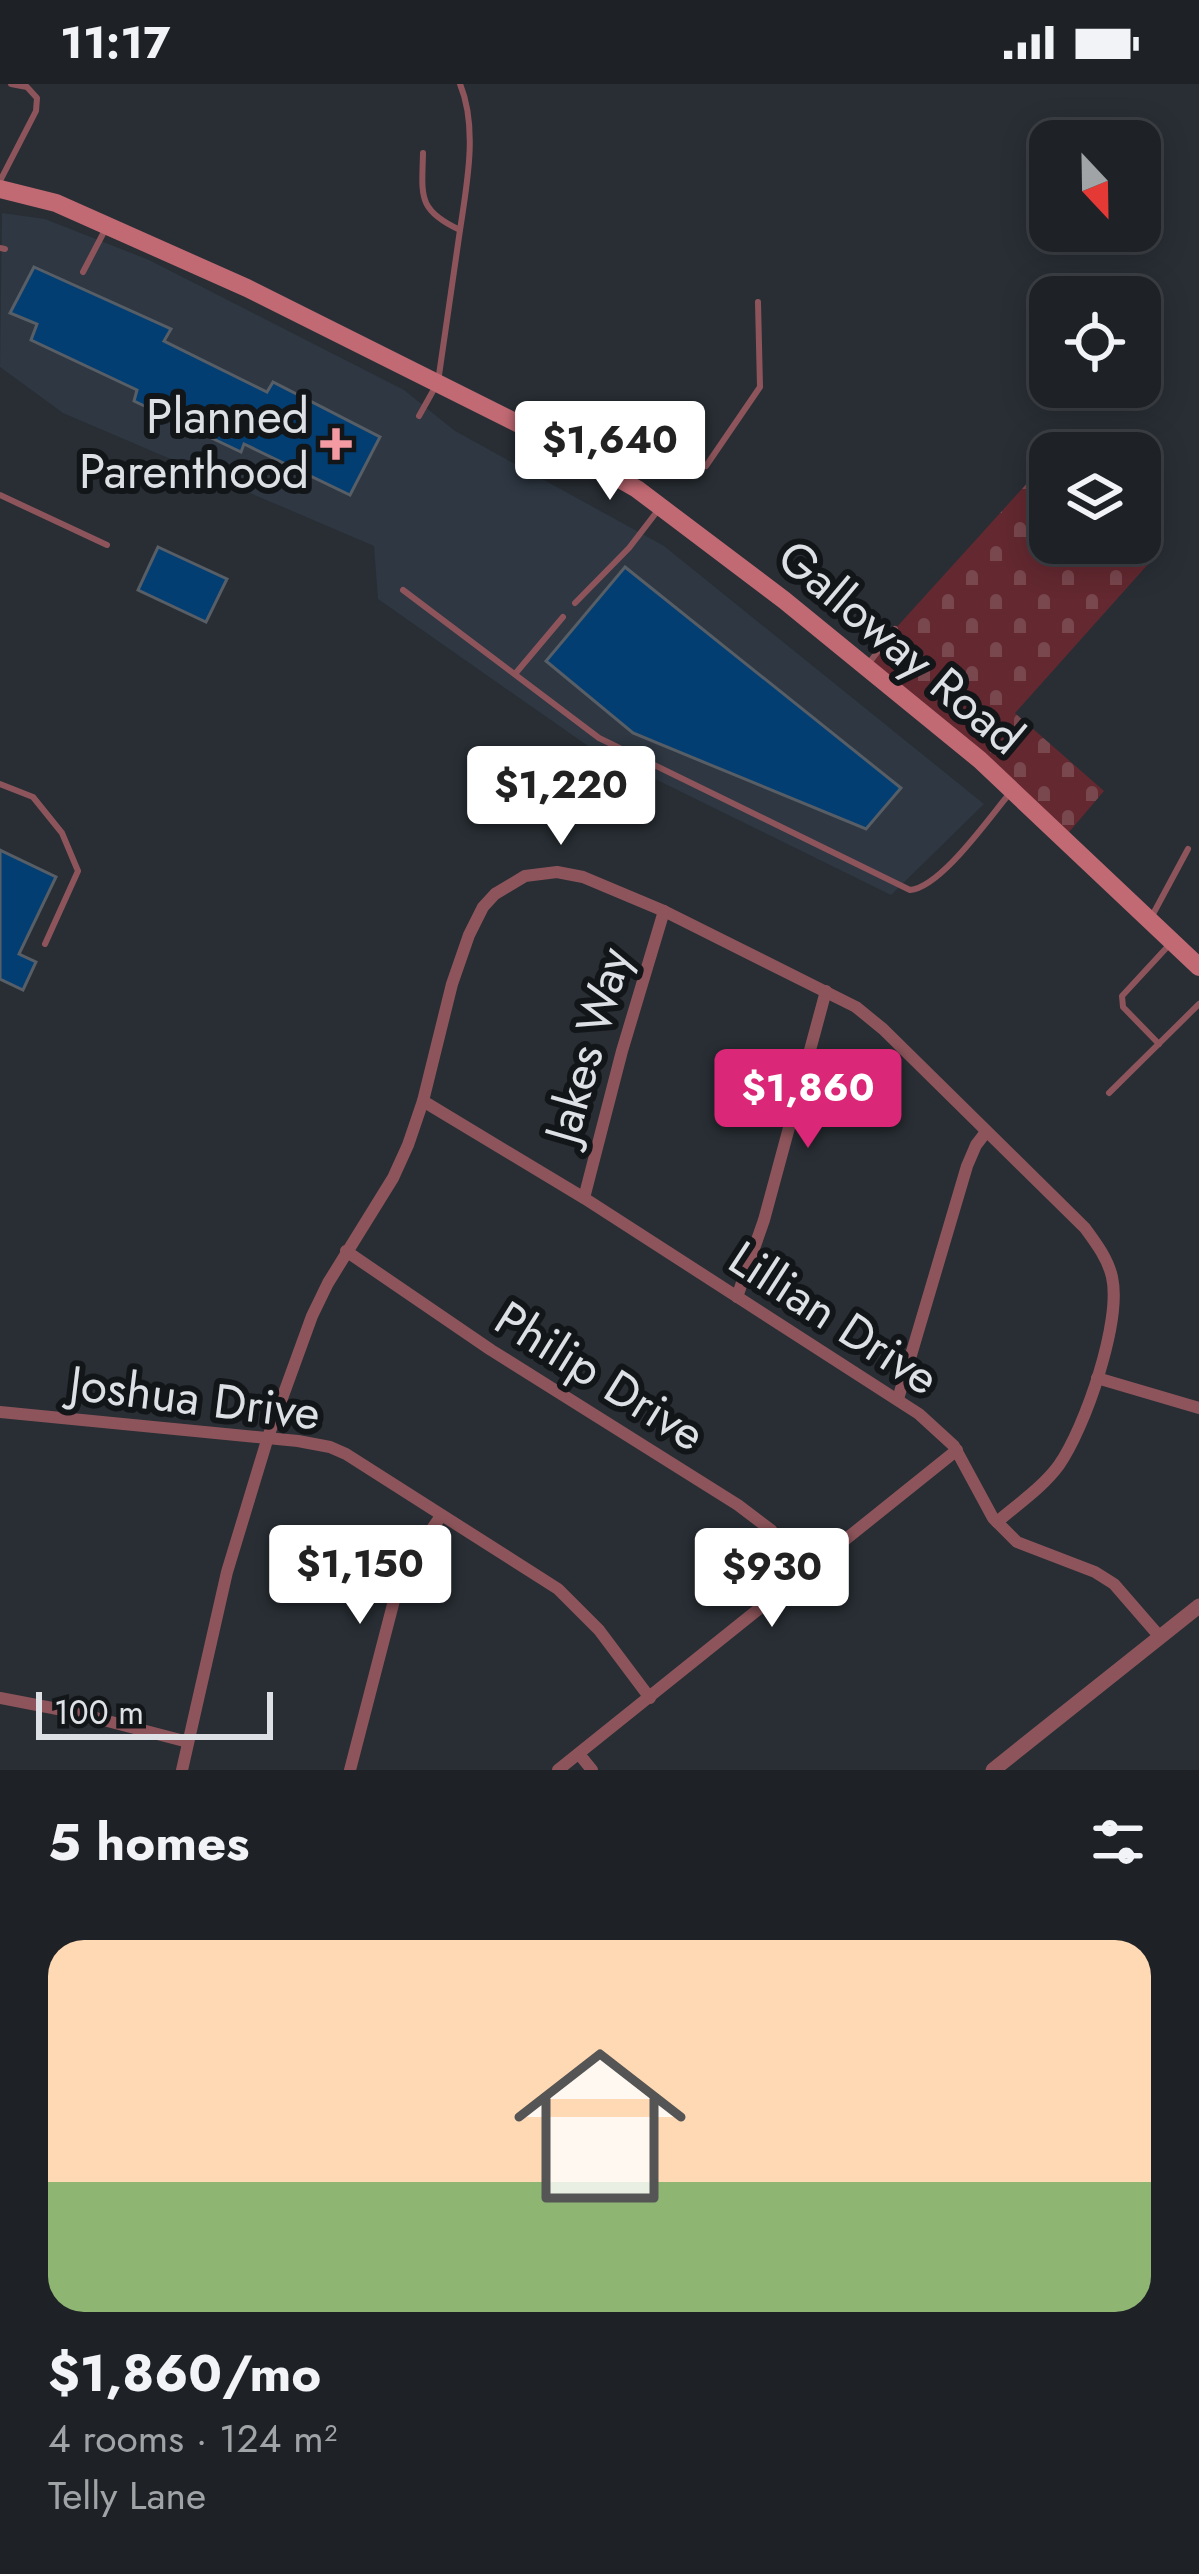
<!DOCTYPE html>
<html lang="en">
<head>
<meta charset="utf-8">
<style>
  :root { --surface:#1e2227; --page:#2b2f33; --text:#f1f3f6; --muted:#a1a4a7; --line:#3c3f44; --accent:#db2777 }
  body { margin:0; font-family:Jost,sans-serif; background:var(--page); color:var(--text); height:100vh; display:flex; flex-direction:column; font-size:45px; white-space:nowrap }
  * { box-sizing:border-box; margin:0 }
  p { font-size:39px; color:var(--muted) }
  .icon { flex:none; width:66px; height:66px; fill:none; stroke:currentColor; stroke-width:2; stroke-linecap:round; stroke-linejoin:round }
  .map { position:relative; height:1686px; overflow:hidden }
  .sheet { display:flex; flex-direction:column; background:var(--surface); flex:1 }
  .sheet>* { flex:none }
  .needle { width:78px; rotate:158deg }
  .controls { position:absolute; left:1029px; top:36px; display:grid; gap:24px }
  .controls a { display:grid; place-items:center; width:132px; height:132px; border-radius:24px; background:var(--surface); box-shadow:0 6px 30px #0003,0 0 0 3px var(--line); font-size:60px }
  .scale { position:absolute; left:36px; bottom:30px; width:237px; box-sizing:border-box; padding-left:12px; border:6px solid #dde1e5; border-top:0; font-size:33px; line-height:42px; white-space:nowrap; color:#dde1e5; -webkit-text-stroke:9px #131619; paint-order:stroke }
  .price { position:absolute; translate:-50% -102px; padding:0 27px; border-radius:12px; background:#fff; color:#222; font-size:39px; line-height:78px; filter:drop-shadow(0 3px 6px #0008) }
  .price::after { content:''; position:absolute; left:50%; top:72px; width:36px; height:27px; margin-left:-18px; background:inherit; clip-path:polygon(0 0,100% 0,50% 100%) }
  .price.on { background:var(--accent); color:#fff }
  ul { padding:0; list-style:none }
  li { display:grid; align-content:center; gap:24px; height:636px; padding:0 48px }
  li span { display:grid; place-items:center; height:372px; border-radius:36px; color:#555 }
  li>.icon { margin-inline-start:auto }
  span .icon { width:216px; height:216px; fill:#fffc; stroke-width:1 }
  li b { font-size:51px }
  h2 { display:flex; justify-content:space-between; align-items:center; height:144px; padding:0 48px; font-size:51px }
  .status { display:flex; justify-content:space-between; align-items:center; height:84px; padding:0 60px; background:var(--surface); direction:ltr }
  .status svg { height:33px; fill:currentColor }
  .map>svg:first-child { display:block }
  .built { fill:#2e3742 }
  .cemetery { fill:url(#cemetery-stones) }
  .building { fill:#033e73; stroke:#585e66; stroke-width:3 }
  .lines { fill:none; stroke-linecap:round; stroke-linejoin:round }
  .service { stroke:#8d555b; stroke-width:6 }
  .minor { stroke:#8d555b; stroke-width:12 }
  .tertiary { stroke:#8d555b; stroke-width:15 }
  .secondary { stroke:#c26a74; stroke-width:18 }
  .poi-dot { fill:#f49aa3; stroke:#131619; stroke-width:4.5 }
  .labels { text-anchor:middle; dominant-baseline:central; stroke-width:12; stroke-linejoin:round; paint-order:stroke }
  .poi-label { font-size:48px; fill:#dde1e5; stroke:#131619; text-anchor:end }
  .street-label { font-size:48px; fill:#dde1e5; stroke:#131619 }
</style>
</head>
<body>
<div class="status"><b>11:17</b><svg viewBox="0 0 49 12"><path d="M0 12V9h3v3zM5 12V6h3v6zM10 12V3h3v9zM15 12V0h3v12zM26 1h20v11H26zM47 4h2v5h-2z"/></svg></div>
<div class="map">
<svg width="1199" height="1686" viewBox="0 0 1199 1686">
  <defs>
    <pattern id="cemetery-stones" width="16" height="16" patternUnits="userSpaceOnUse" patternTransform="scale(3)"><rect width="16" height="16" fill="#632830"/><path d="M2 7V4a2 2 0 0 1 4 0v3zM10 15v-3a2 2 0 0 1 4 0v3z" fill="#79474e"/></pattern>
  </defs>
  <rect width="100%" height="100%" fill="#282e34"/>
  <path class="built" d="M2,129L45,135L149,176L404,306L455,347L664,462L984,720L891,811L588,662L378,515L374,462L63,329L0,283Z"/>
  <path class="cemetery" d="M1050,374V459H1140V453L1158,469L1015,629L1104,707L1064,754L867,582L895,545Z"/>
  <g class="building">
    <path d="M34,183L171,245L164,257L267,308L273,298L380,353L350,411L244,360L241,368L134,317L137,306L31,256L37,240L10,229Z"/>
    <path d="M158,463L227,495L206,538L138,506Z"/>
    <path d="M625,483L901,704L866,745L633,649L546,577Z"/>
    <path d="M0,766L56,793L19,870L36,878L23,906L0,895Z"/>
  </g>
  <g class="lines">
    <g class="service">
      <path d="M0,97L36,27L37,14L27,3L11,0"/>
      <path d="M460,146C467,100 478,43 460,0"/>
      <path d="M0,164L5,165"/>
      <path d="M83,188L106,144"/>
      <path d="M419,332L438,298L460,146C417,126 422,112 423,69"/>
      <path d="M706,382L760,303L758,218"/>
      <path d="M0,411L107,461"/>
      <path d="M403,506L599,654L910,806C941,803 988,735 1010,709"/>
      <path d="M575,519L629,464L659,425"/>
      <path d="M869,579L895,545"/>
      <path d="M515,590L563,533"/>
      <path d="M0,700L33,713L62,749L78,787L45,860"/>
      <path d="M1152,832L1188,765"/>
      <path d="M1159,960L1123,923L1122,912L1170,860"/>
      <path d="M1109,1009L1199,920"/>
    </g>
    <g class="minor">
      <path d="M423,1017L584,1114L919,1330L954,1362L993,1434L1017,1458L1095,1488L1114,1500L1160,1553"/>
      <path d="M584,1114L622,967L664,827"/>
      <path d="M346,1167L491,1266L738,1421L771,1446L803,1490"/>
      <path d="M737,1213L764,1136L826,907"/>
      <path d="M1097,1294L1199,1324"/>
      <path d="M898,1315L967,1082L976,1061L986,1048"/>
      <path d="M0,1328L298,1357L330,1363L346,1370L558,1505L599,1546L650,1614"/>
      <path d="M0,1614L73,1628L188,1658"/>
      <path d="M579,1670L592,1686"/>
      <path d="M182,1686L227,1488L268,1353L312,1232L328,1199L393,1094L408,1061L423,1017L452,900L469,851L483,823L495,810L525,792L557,788L583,793L664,827L856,923L883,945L1085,1144C1096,1159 1108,1175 1112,1193C1122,1237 1085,1344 1059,1381C1043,1403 1018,1420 997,1438"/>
      <path d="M350,1686L398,1501L406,1482L441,1432"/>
      <path d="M558,1686L957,1366"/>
    </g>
    <path class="tertiary" d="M993,1686L1199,1522"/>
    <path class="secondary" d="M0,105L56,119L247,204L555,358L637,405L784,516L980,676L1199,883"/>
  </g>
  <path class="poi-dot" d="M330 342h12v12h12v12h-12v12h-12v-12h-12v-12h12z"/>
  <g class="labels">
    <g class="poi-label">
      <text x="309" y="332">Planned<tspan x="309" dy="55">Parenthood</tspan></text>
    </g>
    <g class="street-label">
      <text transform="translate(901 563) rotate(40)">Galloway Road</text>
      <text transform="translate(588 961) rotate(-74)">Jakes Way</text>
      <text transform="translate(834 1234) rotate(33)">Lillian Drive</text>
      <text transform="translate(600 1292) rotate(32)">Philip Drive</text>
      <text transform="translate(195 1314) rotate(7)">Joshua Drive</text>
    </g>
  </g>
</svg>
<div class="controls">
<a><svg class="needle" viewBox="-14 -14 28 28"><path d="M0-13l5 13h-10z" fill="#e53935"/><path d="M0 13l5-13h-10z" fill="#a1a4a7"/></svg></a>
<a><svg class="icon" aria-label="locate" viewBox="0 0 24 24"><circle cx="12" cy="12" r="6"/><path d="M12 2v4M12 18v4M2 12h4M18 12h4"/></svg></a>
<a><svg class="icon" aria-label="layers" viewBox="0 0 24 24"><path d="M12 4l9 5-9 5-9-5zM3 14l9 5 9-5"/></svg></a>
</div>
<div class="scale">100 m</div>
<b class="price" style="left:610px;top:419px">$1,640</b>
<b class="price" style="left:561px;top:764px">$1,220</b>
<b class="price on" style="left:808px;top:1067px">$1,860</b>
<b class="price" style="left:360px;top:1543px">$1,150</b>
<b class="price" style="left:772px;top:1546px">$930</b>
</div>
<section class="sheet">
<h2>5 homes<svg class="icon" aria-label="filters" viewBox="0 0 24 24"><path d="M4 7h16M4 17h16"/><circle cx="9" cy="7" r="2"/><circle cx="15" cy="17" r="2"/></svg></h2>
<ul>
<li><span style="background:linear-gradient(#ffd9b3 65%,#8fb573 0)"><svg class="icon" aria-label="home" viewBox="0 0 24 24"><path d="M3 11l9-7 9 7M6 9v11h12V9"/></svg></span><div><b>$1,860/mo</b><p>4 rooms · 124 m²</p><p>Telly Lane</p></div></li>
</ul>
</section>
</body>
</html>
